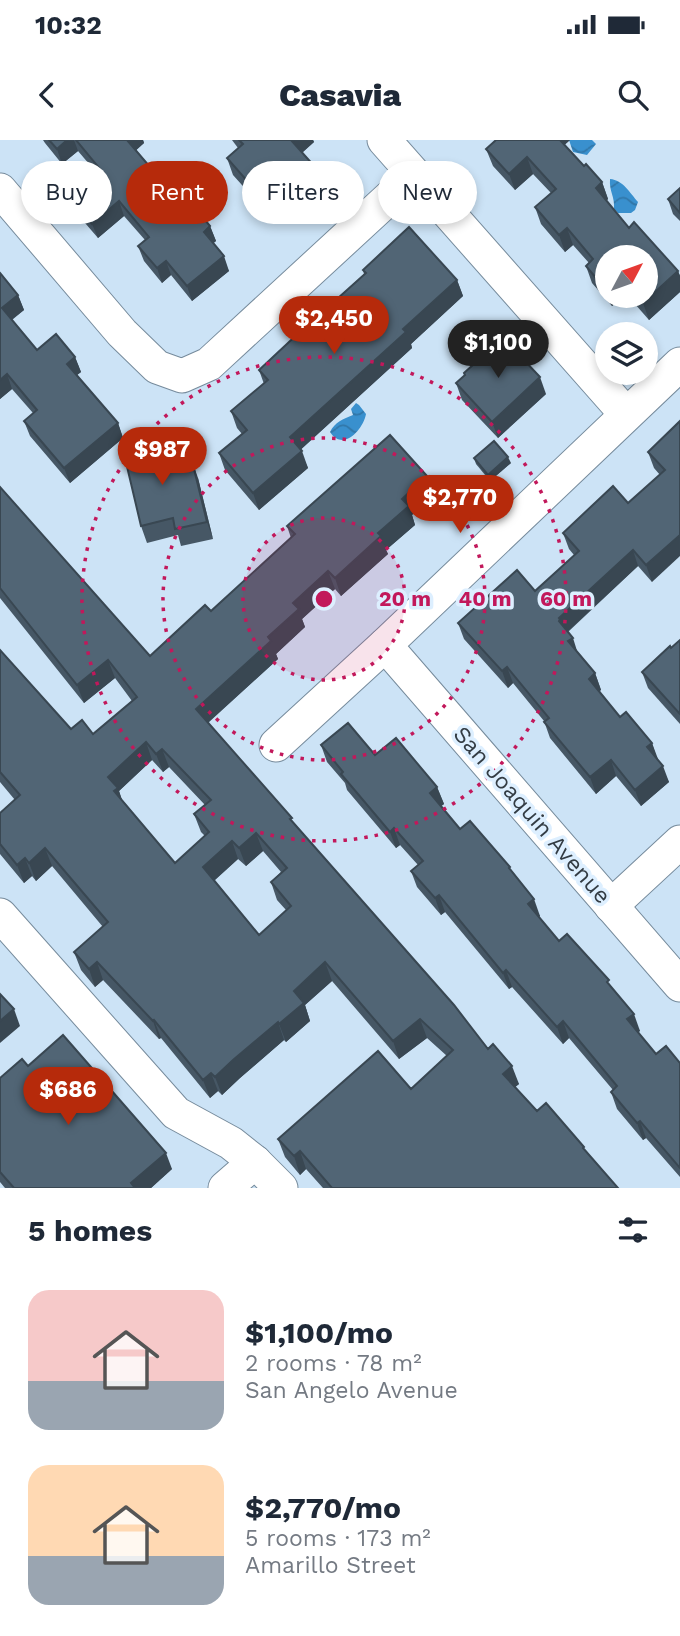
<!DOCTYPE html>
<html lang="en">
<head>
<meta charset="utf-8">
<style>
  :root { --surface:#fff; --page:#f2f2f3; --text:#1f2937; --muted:#747a83; --accent:#b62a0b }
  body { margin:0; font-family:"Work Sans",sans-serif; background:var(--page); color:var(--text); height:100vh; display:flex; flex-direction:column; font-size:26px; white-space:nowrap }
  * { box-sizing:border-box; margin:0 }
  p { font-size:23px; color:var(--muted) }
  .icon { flex:none; width:38px; height:38px; fill:none; stroke:currentColor; stroke-width:2; stroke-linecap:round; stroke-linejoin:round }
  .map { position:relative; height:1048px; overflow:hidden }
  .details { display:flex; flex-direction:column; background:var(--surface); flex:1 }
  .details>* { flex:none }
  .banner { position:absolute; left:21px; top:21px; width:639px; height:63px; display:flex; gap:14px }
  .needle { width:46px; rotate:49deg }
  .tools { position:absolute; left:595px; top:105px; display:grid; gap:14px }
  .tools a { display:grid; place-items:center; width:63px; height:63px; border-radius:50%; background:var(--surface); box-shadow:0 4px 10px #0003; font-size:35px }
  .price { position:absolute; translate:-50% -60px; padding:0 16px; border-radius:24px; background:var(--accent); color:#fff; font-size:23px; line-height:46px; filter:drop-shadow(0 2px 4px #0008) }
  .price::after { content:''; position:absolute; left:50%; top:42px; width:21px; height:16px; margin-left:-10px; background:inherit; clip-path:polygon(0 0,100% 0,50% 100%) }
  .price.on { background:#222; color:#fff }
  ul { padding:0; list-style:none }
  li { display:flex; align-items:center; gap:21px; height:175px; padding:0 28px }
  li span { display:grid; place-items:center; flex:none; width:196px; height:140px; border-radius:21px; color:#555 }
  li>.icon { margin-inline-start:auto }
  span .icon { width:84px; height:84px; fill:#fffc; stroke-width:1 }
  li b { font-size:30px }
  h2 { display:flex; justify-content:space-between; align-items:center; height:84px; padding:0 28px; font-size:30px }
  .pill { padding:0 24px; border-radius:32px; background:var(--surface); box-shadow:0 4px 10px #0003; font-size:24px; line-height:63px }
  .pill.on { background:var(--accent); color:#fff }
  .status { display:flex; justify-content:space-between; align-items:center; height:49px; padding:0 35px; background:var(--surface); direction:ltr }
  .status svg { height:19px; fill:currentColor }
  header { display:flex; justify-content:space-between; align-items:center; height:91px; padding:0 28px; background:var(--surface); font-size:32px; font-weight:800 }
  .map>svg:first-child { display:block }
  .water { fill:url(#water-waves) }
  .lines { fill:none; stroke-linecap:round; stroke-linejoin:round }
  .minor-casing { stroke:#768b9c; stroke-width:35 }
  .minor { stroke:#fff; stroke-width:33 }
  .wall { fill:#465765; fill-rule:evenodd }
  .shaded-wall { fill:#394752 }
  .building { fill:#516575; stroke:#394752; stroke-width:2; fill-rule:evenodd }
  .ring { fill:none; stroke:#c2185b; stroke-width:3.5; stroke-dasharray:3.5 7 }
  .labels { text-anchor:middle; dominant-baseline:central; stroke-width:7; stroke-linejoin:round; paint-order:stroke }
  .street-label { font-size:23px; fill:#333c44; stroke:#ddefff }
  .centre { fill:#c2185b; stroke:#ddefff; stroke-width:3.5 }
  .ring-label { font-size:21px; text-anchor:middle; font-weight:bold; fill:#c2185b; stroke:#ddefff; stroke-width:7; stroke-linejoin:round; paint-order:stroke }
</style>
</head>
<body>
<div class="status"><b>10:32</b><svg viewBox="0 0 49 12"><path d="M0 12V9h3v3zM5 12V6h3v6zM10 12V3h3v9zM15 12V0h3v12zM26 1h20v11H26zM47 4h2v5h-2z"/></svg></div>
<header><svg class="icon" aria-label="back" viewBox="0 0 24 24"><path d="M15 5l-7 7 7 7"/></svg>Casavia<svg class="icon" aria-label="search" viewBox="0 0 24 24"><circle cx="10" cy="10" r="6"/><path d="M15 15l6 6"/></svg></header>
<div class="map">
<svg width="680" height="1048" viewBox="0 0 680 1048">
  <defs>
    <pattern id="water-waves" width="16" height="10" patternUnits="userSpaceOnUse" patternTransform="scale(1.75)"><rect width="16" height="10" fill="#3990ce"/><path d="M0 5q4-4 8 0t8 0" fill="none" stroke="#3177a9"/></pattern>
  </defs>
  <rect width="100%" height="100%" fill="#cce3f6"/>
  <g class="water">
    <path d="M569,0H592L596,4L587,15L573,12Z"/>
    <path d="M610,39C623,40 630,53 638,62L635,70L631,73H618L614,69C615,56 609,52 610,39Z"/>
    <path d="M356,263L359,265L366,274C363,290 343,312 330,292C335,282 343,279 353,275L351,269Z"/>
  </g>
  <g class="lines">
    <defs>
      <g id="minor">
        <path d="M384,0L626,274"/>
        <path d="M0,50L122,193L157,227L182,236L209,224L414,35"/>
        <path d="M385,505L680,845"/>
        <path d="M276,605L385,505L680,224"/>
        <path d="M611,766L680,702"/>
        <path d="M0,775L176,973L231,1003L255,1022L281,1048"/>
        <path d="M225,1048L255,1022"/>
      </g>
    </defs>
    <use href="#minor" class="minor-casing"/>
    <use href="#minor" class="minor"/>
  </g>
  <g class="wall">
    <path d="M43,0H143L144,3L136,10L185,68L210,86L216,101L213,103L229,131L192,161L171,135L162,143L144,121L138,106L145,100L124,76L98,98L79,76L73,61L101,38L78,11L62,24L45,3Z"/>
    <path d="M232,0H313L314,2L302,13L321,44L276,83L233,35L227,18L238,8Z"/>
    <path d="M496,0H570L564,5L584,26L586,24L602,42L608,59L606,61L629,88L634,82L678,131L680,136V152L649,180L628,156H646V117H607V156H624L612,166L592,143L586,126L589,123L573,105L565,112L541,84L535,67L551,53L533,34L515,50L493,26L486,9Z"/>
    <path d="M680,48V81L673,74L668,59Z"/>
    <path d="M363,130L457,140L463,156L411,204L412,208L300,310L308,328L259,370L225,330L219,313L242,294L237,288L231,271L264,244L259,230L310,196L340,168L337,159L364,134Z"/>
    <path d="M0,133L18,155L24,170L12,180L37,210L75,217L81,232L77,235L118,283L123,298L70,343L30,296L24,281L33,273L12,249L0,259Z"/>
    <path d="M464,233L546,254L498,298L462,260L456,243L465,235Z"/>
    <path d="M680,281L652,442L638,426L568,492L578,514L595,533L601,550L599,551L620,577L652,603L657,619L669,642L641,666L616,636L596,654L550,598L544,581L513,543L508,548L464,499L458,483L535,451L574,415L569,409L563,393L628,363L660,335L654,328L648,312Z"/>
    <path d="M151,294L157,310L161,328L198,338L213,399L181,406L178,395L147,403L141,386Z"/>
    <path d="M474,318L511,323L490,341L476,324Z"/>
    <path d="M0,347L150,516L211,471L291,398L287,386L434,354L412,375L415,385L386,410L388,414L341,456L335,449L302,479L305,487L276,514L278,519L208,583L519,944L515,947L537,971L586,1012L618,1048H323L306,1029L300,1035L285,1017L278,999L411,949L447,916L427,898L399,919L332,841L305,865L310,881L286,902L284,900L240,938L222,955L218,951L210,958L161,898L159,899L103,840L95,847L81,830L74,812L103,787L52,726L36,741L32,736L24,743L0,714V673L15,660L0,642V510L71,589L93,594L132,561L115,538L84,563L0,458ZM152,620L163,632L169,627L205,665L194,674L201,692L205,696L175,723L122,660L119,651ZM263,711L281,732L271,742L277,760L286,770L259,795L214,741L238,719L246,726Z"/>
    <path d="M680,500V584L648,548L642,532Z"/>
    <path d="M321,605L375,615L437,647L444,664L441,666L460,689L511,731L540,776L539,777L559,801L611,846L640,891L638,892L656,914L680,923V1037L646,998L643,1000L617,969L611,952L613,950L569,898L563,904L512,847L509,849L445,772L441,775L417,747L411,731L418,725L400,705L396,708L347,650L345,643L327,622Z"/>
    <path d="M28,926L172,1029L151,1048H5L0,1042V938Z"/>
  </g>
  <g class="shaded-wall">
    <path d="M67,0H74L78,11L62,24L57,9Z"/>
    <path d="M127,0H143L144,3L132,14Z"/>
    <path d="M291,0H313L314,2L297,17Z"/>
    <path d="M556,0H570L559,10Z"/>
    <path d="M527,17L533,34L515,50L509,34Z"/>
    <path d="M315,27L321,44L276,83L270,67Z"/>
    <path d="M602,42L608,59L602,65L596,48Z"/>
    <path d="M119,61L124,76L98,98L92,84Z"/>
    <path d="M210,86L216,101L209,107L204,92Z"/>
    <path d="M567,88L573,105L565,112L559,95Z"/>
    <path d="M224,116L229,131L192,161L187,146Z"/>
    <path d="M166,121L171,135L162,143L157,128Z"/>
    <path d="M678,131L680,136V152L649,180L643,163Z"/>
    <path d="M457,140L463,156L411,204L412,208L296,314L290,297L403,189Z"/>
    <path d="M18,155L24,170L7,183L2,168Z"/>
    <path d="M609,156H624L612,166Z"/>
    <path d="M75,217L81,232L73,238L67,224Z"/>
    <path d="M7,234L12,249L0,259V240Z"/>
    <path d="M540,237L546,254L498,298L492,282Z"/>
    <path d="M118,283L123,298L70,343L64,328Z"/>
    <path d="M151,294L157,310L165,345L159,329Z"/>
    <path d="M302,311L308,328L259,370L253,353Z"/>
    <path d="M508,317L511,323L490,341L488,335Z"/>
    <path d="M192,321L198,338L213,399L207,382Z"/>
    <path d="M427,336L434,354L412,375L415,385L386,410L388,414L341,456L335,438L378,393L402,359Z"/>
    <path d="M680,395V416L652,442L646,425Z"/>
    <path d="M633,410L638,426L566,493L559,481V478Z"/>
    <path d="M328,431L335,449L302,479L305,487L276,514L278,519L203,587L196,569L268,497L293,463Z"/>
    <path d="M573,498L578,514L568,501Z"/>
    <path d="M108,520L115,538L84,563L77,545Z"/>
    <path d="M507,527L513,543L508,548L502,531Z"/>
    <path d="M595,533L601,550L595,555L589,539Z"/>
    <path d="M146,602L152,620L119,651L124,666L121,669L108,637Z"/>
    <path d="M652,603L658,619L653,623L647,607Z"/>
    <path d="M162,609L169,627L163,632L156,614Z"/>
    <path d="M611,620L616,636L596,654L590,637Z"/>
    <path d="M663,626L669,642L641,666L635,650Z"/>
    <path d="M437,647L444,664L436,670L430,653Z"/>
    <path d="M394,688L400,705L396,708L390,692Z"/>
    <path d="M256,693L263,711L246,726L239,708Z"/>
    <path d="M232,701L238,719L209,745L203,727Z"/>
    <path d="M45,708L52,726L36,741L29,723Z"/>
    <path d="M25,718L32,736L24,743L17,725Z"/>
    <path d="M439,755L445,772L441,775L435,758Z"/>
    <path d="M534,759L540,776L534,781L528,764Z"/>
    <path d="M97,822L103,840L95,847L89,829Z"/>
    <path d="M325,822L332,841L305,865L310,881L286,902L279,884L294,851Z"/>
    <path d="M506,830L512,847L509,849L503,833Z"/>
    <path d="M14,869L20,886L0,903V881Z"/>
    <path d="M634,874L640,891L633,896L627,879Z"/>
    <path d="M420,879L427,898L399,919L393,901Z"/>
    <path d="M154,880L161,898L159,899L153,881Z"/>
    <path d="M563,881L569,898L563,904L557,887Z"/>
    <path d="M278,882L284,900L240,938L222,955L215,937L233,920Z"/>
    <path d="M512,926L519,944L509,952L503,934Z"/>
    <path d="M211,933L218,951L210,958L203,940Z"/>
    <path d="M640,981L646,998L643,1000L637,983Z"/>
    <path d="M300,1011L306,1029L300,1035L294,1016Z"/>
    <path d="M166,1013L172,1029L151,1048H133L131,1043Z"/>
  </g>
  <g class="building">
    <path d="M49,0H67L57,9Z"/>
    <path d="M76,0H127L185,68L191,63L210,86L204,92L224,116L187,146L166,121L157,128L138,106L149,97L119,61L92,84L73,61L105,35Z"/>
    <path d="M239,0H291L315,27L270,67L227,18L243,4Z"/>
    <path d="M496,0H560L584,26L586,24L602,42L596,48L629,88L634,82L678,131L643,163L636,156H646V117H607L606,150L586,126L593,119L567,88L559,95L535,67L556,49L527,17L509,34L486,9Z"/>
    <path d="M680,48V73L668,59Z"/>
    <path d="M409,87L457,140L403,189L406,192L290,297L302,311L253,353L219,313L247,290L231,271L268,240L259,230L303,189L310,196L344,165L337,159L366,133L363,130Z"/>
    <path d="M0,133L18,155L2,168L37,210L56,194L75,217L67,224L118,283L64,328L24,281L37,270L7,234L0,240Z"/>
    <path d="M503,198L540,237L492,282L456,243L465,235L464,233Z"/>
    <path d="M680,281V395L646,425L633,410L559,478L560,479L559,481L573,498L568,501L595,533L589,539L620,577L626,572L652,603L647,607L663,626L635,650L611,620L590,637L544,582L549,578L507,527L502,531L458,483L517,430L535,451L579,411L563,393L613,346L628,363L665,330L648,312Z"/>
    <path d="M151,294L159,329L192,321L207,382L175,389L173,378L141,386L121,301Z"/>
    <path d="M390,295L427,336L402,359L409,366L378,393L381,396L335,438L328,431L293,463L299,469L268,497L271,501L196,569L292,678L290,679L454,865L488,909L493,904L512,926L503,934L537,971L546,963L584,1007L583,1008L618,1048H332L300,1011L294,1016L278,999L378,911L411,949L453,910L420,879L393,901L325,822L294,851L304,863L279,884L278,882L233,920L215,937L211,933L203,940L154,880L153,881L97,822L89,829L74,812L108,782L45,708L29,723L25,718L17,725L0,704V673L20,655L0,632V510L71,589L82,580L93,594L137,557L108,520L77,545L0,448V347L150,516L205,465L211,471L295,394L287,386ZM146,602L156,614L162,609L211,660L194,674L209,692L175,723L114,651L118,648L108,637ZM256,693L287,728L271,742L291,766L259,795L203,727L232,701L239,708Z"/>
    <path d="M494,301L508,317L488,335L474,318Z"/>
    <path d="M680,500V574L642,532L670,506L671,508Z"/>
    <path d="M348,583L375,615L396,598L437,647L430,653L460,689L470,681L510,727L509,728L534,759L528,764L559,801L567,794L609,840L607,842L634,874L627,879L656,914L666,906L680,923V1028L640,981L637,983L611,952L617,946L563,881L557,887L506,830L503,833L439,755L435,758L411,731L423,721L394,688L390,692L341,634L343,632L321,605Z"/>
    <path d="M0,854L14,869L0,881Z"/>
    <path d="M63,895L166,1013L131,1043L135,1048H14L0,1032V938L22,919L28,926Z"/>
  </g>
  <circle cx="324" cy="459" r="81" fill="#c2185b" fill-opacity=".12"/>
  <g class="ring">
    <circle cx="324" cy="459" r="81"/>
    <circle cx="324" cy="459" r="161"/>
    <circle cx="324" cy="459" r="242"/>
  </g>
  <g class="labels">
    <g class="street-label">
      <text transform="translate(532 675) rotate(49)">San Joaquin Avenue</text>
    </g>
  </g>
  <circle cx="324" cy="459" r="10" class="centre"/>
  <g class="ring-label">
    <text x="405" y="466">20 m</text>
    <text x="485" y="466">40 m</text>
    <text x="566" y="466">60 m</text>
  </g>
</svg>
<div class="tools">
<a><svg class="needle" viewBox="-14 -14 28 28"><path d="M0-13l5 13h-10z" fill="#e53935"/><path d="M0 13l5-13h-10z" fill="#747a83"/></svg></a>
<a><svg class="icon" aria-label="layers" viewBox="0 0 24 24"><path d="M12 4l9 5-9 5-9-5zM3 14l9 5 9-5"/></svg></a>
</div>
<b class="price" style="left:334px;top:216px">$2,450</b>
<b class="price on" style="left:498px;top:240px">$1,100</b>
<b class="price" style="left:162px;top:347px">$987</b>
<b class="price" style="left:460px;top:395px">$2,770</b>
<b class="price" style="left:68px;top:987px">$686</b>
<div class="banner">
<a class="pill">Buy</a>
<a class="pill on">Rent</a>
<a class="pill">Filters</a>
<a class="pill">New</a>
</div>
</div>
<section class="details">
<h2>5 homes<svg class="icon" aria-label="filters" viewBox="0 0 24 24"><path d="M4 7h16M4 17h16"/><circle cx="9" cy="7" r="2"/><circle cx="15" cy="17" r="2"/></svg></h2>
<ul>
<li><span style="background:linear-gradient(#f6c9c9 65%,#9aa5b1 0)"><svg class="icon" aria-label="home" viewBox="0 0 24 24"><path d="M3 11l9-7 9 7M6 9v11h12V9"/></svg></span><div><b>$1,100/mo</b><p>2 rooms · 78 m²</p><p>San Angelo Avenue</p></div></li>
<li><span style="background:linear-gradient(#ffd9b3 65%,#9aa5b1 0)"><svg class="icon" aria-label="home" viewBox="0 0 24 24"><path d="M3 11l9-7 9 7M6 9v11h12V9"/></svg></span><div><b>$2,770/mo</b><p>5 rooms · 173 m²</p><p>Amarillo Street</p></div></li>
</ul>
</section>
</body>
</html>
